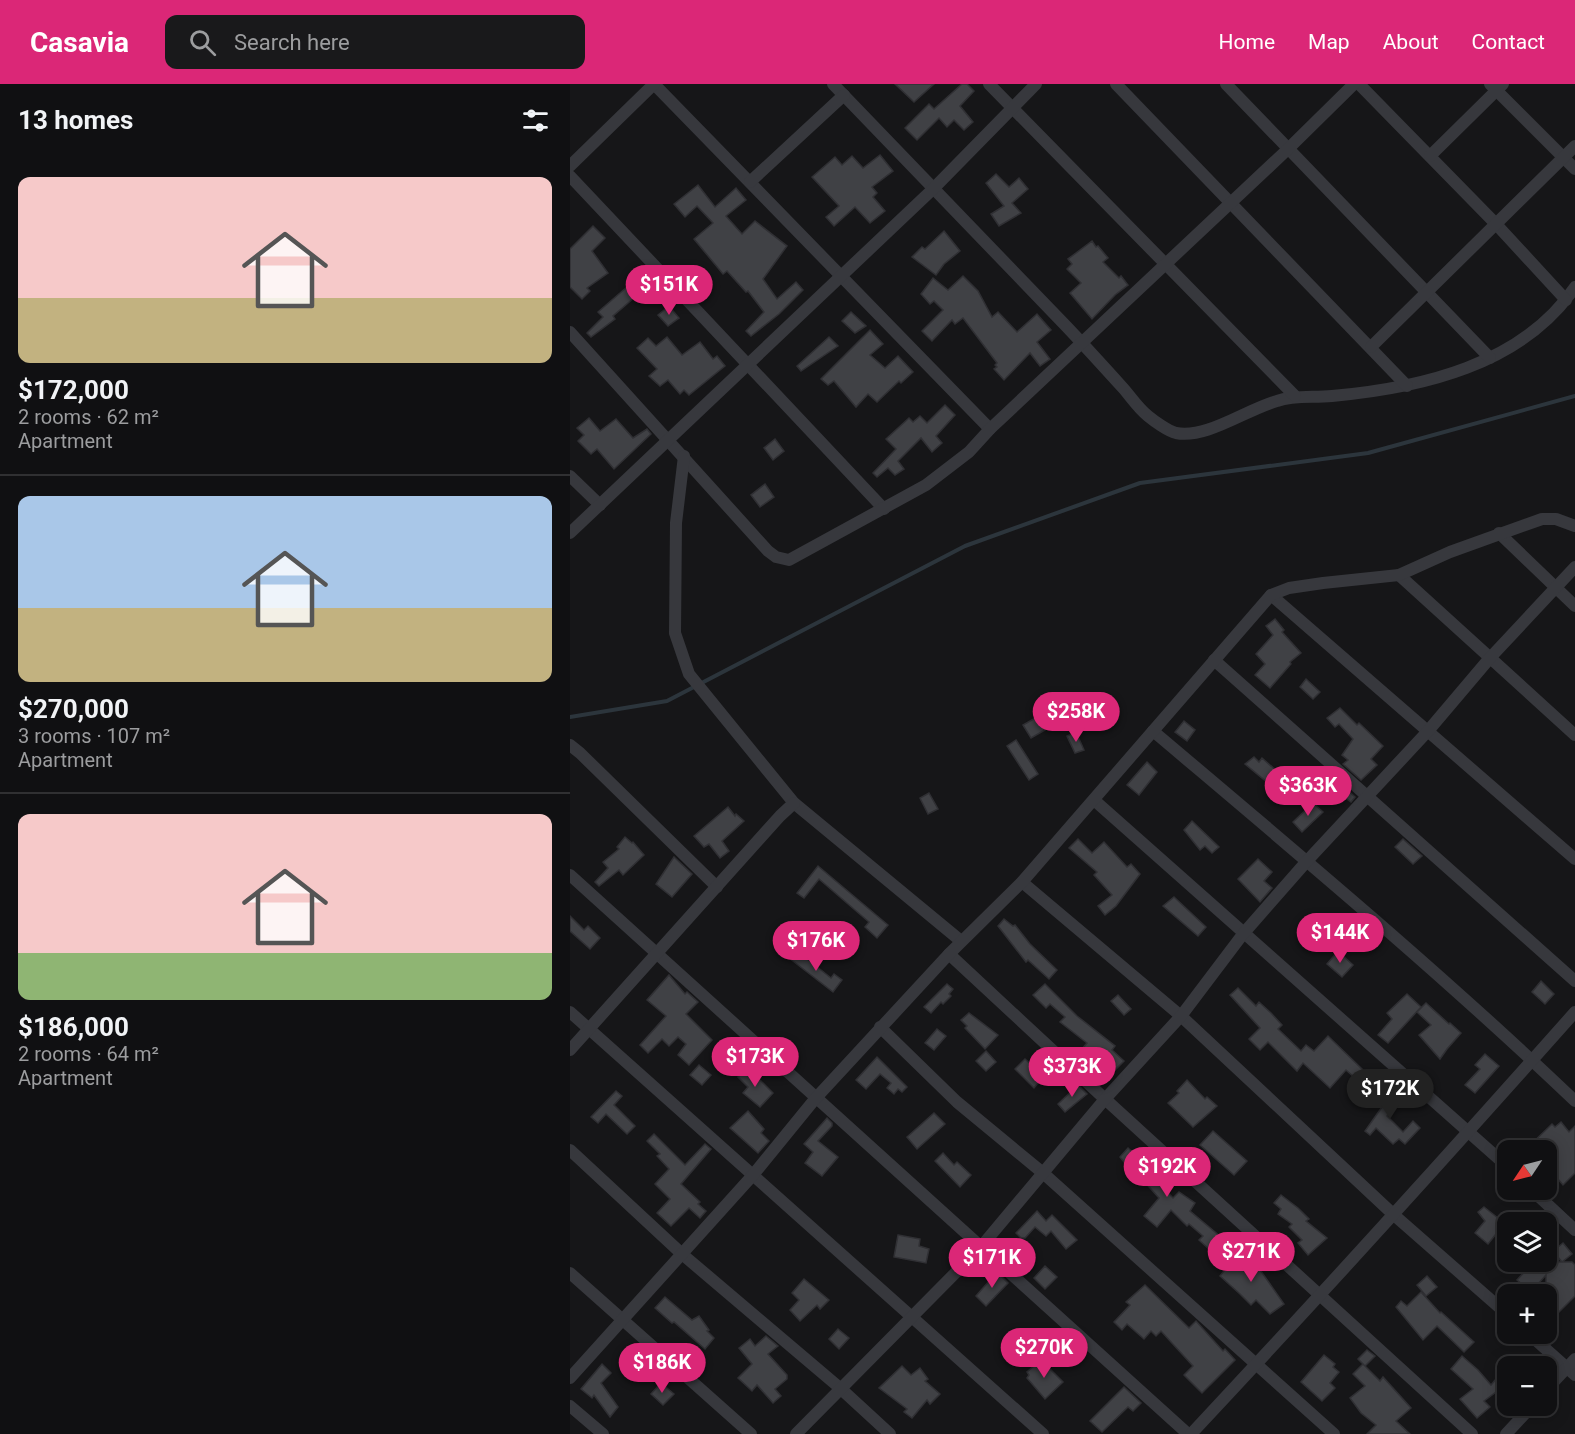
<!DOCTYPE html>
<html lang="en">
<head>
<meta charset="utf-8">
<style>
  :root { --surface:#101012; --page:#19191b; --text:#f1f3f6; --muted:#9c9d9f; --line:#303032; --accent:#db2777 }
  body { margin:0; font-family:Roboto,sans-serif; background:var(--page); color:var(--text); height:100vh; display:flex; flex-direction:column; font-size:22px; white-space:nowrap }
  * { box-sizing:border-box; margin:0 }
  p { font-size:20px; color:var(--muted) }
  .icon { flex:none; width:33px; height:33px; fill:none; stroke:currentColor; stroke-width:2; stroke-linecap:round; stroke-linejoin:round }
  .map { position:relative; flex:1; overflow:hidden }
  .drawer { display:flex; flex-direction:column; background:var(--surface); width:570px }
  .drawer>* { flex:none }
  .needle { width:39px; rotate:235deg }
  .tools { position:absolute; left:927px; top:1056px; display:grid; gap:12px }
  .tools a { display:grid; place-items:center; width:60px; height:60px; border-radius:12px; background:var(--surface); box-shadow:0 3px 15px #0003,0 0 0 2px var(--line); font-size:30px }
  .price { position:absolute; translate:-50% -51px; padding:0 14px; border-radius:21px; background:var(--accent); color:#fff; font-size:20px; line-height:39px; filter:drop-shadow(0 2px 3px #0008) }
  .price::after { content:''; position:absolute; left:50%; top:36px; width:18px; height:14px; margin-left:-9px; background:inherit; clip-path:polygon(0 0,100% 0,50% 100%) }
  .price.active { background:#222; color:#fff }
  ul { padding:0; list-style:none }
  li { display:grid; align-content:center; gap:12px; height:318px; padding:0 18px }
  li+li { border-top:2px solid var(--line) }
  li span { display:grid; place-items:center; height:186px; border-radius:12px; color:#555 }
  li>.icon { margin-inline-start:auto }
  span .icon { width:108px; height:108px; fill:#fffc; stroke-width:1 }
  li b { font-size:26px }
  h2 { display:flex; justify-content:space-between; align-items:center; height:72px; padding:0 18px; font-size:26px }
  header { display:flex; align-items:center; gap:36px; box-sizing:border-box; height:84px; padding:0 30px; background:var(--accent); color:#fff }
  header strong { font-size:28px }
  nav { display:flex; gap:33px; margin-inline-start:auto; font-size:21px }
  .search { width:420px; height:54px; background:var(--page); display:flex; align-items:center; gap:15px; box-sizing:border-box; padding:0 21px; border-radius:12px; color:var(--muted); font-size:22px }
  main { display:flex; flex:1; min-height:0 }
  .map>svg:first-child { display:block }
  .lines { fill:none; stroke-linecap:round; stroke-linejoin:round }
  .stream { stroke:#2c353c; stroke-width:4 }
  .building { fill:#404145; stroke:#303034; stroke-width:1.5 }
  .minor { stroke:#37383d; stroke-width:12 }
</style>
</head>
<body>
<header>
<strong>Casavia</strong>
<div class="search"><svg class="icon" aria-label="search" viewBox="0 0 24 24"><circle cx="10" cy="10" r="6"/><path d="M15 15l6 6"/></svg>Search here</div>
<nav><a>Home</a><a>Map</a><a>About</a><a>Contact</a></nav>
</header>
<main>
<section class="drawer">
<h2>13 homes<svg class="icon" aria-label="filters" viewBox="0 0 24 24"><path d="M4 7h16M4 17h16"/><circle cx="9" cy="7" r="2"/><circle cx="15" cy="17" r="2"/></svg></h2>
<ul>
<li><span style="background:linear-gradient(#f6c9c9 65%,#c2b280 0)"><svg class="icon" aria-label="home" viewBox="0 0 24 24"><path d="M3 11l9-7 9 7M6 9v11h12V9"/></svg></span><div><b>$172,000</b><p>2 rooms · 62 m²</p><p>Apartment</p></div></li>
<li><span style="background:linear-gradient(#a9c7e8 60%,#c2b280 0)"><svg class="icon" aria-label="home" viewBox="0 0 24 24"><path d="M3 11l9-7 9 7M6 9v11h12V9"/></svg></span><div><b>$270,000</b><p>3 rooms · 107 m²</p><p>Apartment</p></div></li>
<li><span style="background:linear-gradient(#f6c9c9 75%,#8fb573 0)"><svg class="icon" aria-label="home" viewBox="0 0 24 24"><path d="M3 11l9-7 9 7M6 9v11h12V9"/></svg></span><div><b>$186,000</b><p>2 rooms · 64 m²</p><p>Apartment</p></div></li>
</ul>
</section>
<div class="map">
<svg width="1005" height="1350" viewBox="0 0 1005 1350">
  <rect width="100%" height="100%" fill="#161618"/>
  <g class="lines">
    <path class="stream" d="M0,633L97,617L395,462L570,399L798,369L1005,312"/>
  </g>
  <g class="building">
    <path d="M325,0H364L344,18Z"/>
    <path d="M392,0H397L404,7L390,22L403,38L394,46L384,36L377,43L369,34L347,56L335,44L359,20L364,25Z"/>
    <path d="M310,71L323,87L302,103L307,109L303,113L315,127L300,139L285,123L264,142L256,133L269,122L242,93L265,73L272,81L282,72L293,84Z"/>
    <path d="M426,90L439,103L449,94L458,105L442,119L451,129L429,142L421,130L434,122L416,99Z"/>
    <path d="M128,101L145,123L166,104L176,116L156,132L172,150L185,137L217,162L193,195L207,215L226,198L233,206L209,230L181,252L176,247L194,228L178,207L176,208L157,187L153,190L124,155L143,139L127,122L115,133L104,120Z"/>
    <path d="M23,142L35,154L22,167L38,189L17,204L20,207L12,215L0,203V165Z"/>
    <path d="M374,147L390,167L374,180L366,191L342,173L352,163L355,165Z"/>
    <path d="M522,157L526,163L528,162L538,174L533,178L549,194L551,192L558,201L545,211L522,235L500,209L511,199L497,185L502,180L498,175Z"/>
    <path d="M393,192L408,207L422,233L428,228L447,248L467,230L481,246L467,258L480,275L470,282L460,269L434,296L424,285L427,283L425,281L427,279L393,234L385,240L382,236L362,257L352,247L373,226L364,217L360,220L351,210L363,194L378,206Z"/>
    <path d="M57,203L65,213L43,232L45,235L21,253L17,249L33,233L28,228Z"/>
    <path d="M99,222L109,234L98,242L88,231Z"/>
    <path d="M281,228L296,242L285,249L272,237Z"/>
    <path d="M300,246L313,260L300,271L315,284L328,272L343,288L331,299L329,297L307,318L298,310L286,323L264,297L258,301L251,295Z"/>
    <path d="M97,253L112,271L130,258L143,275L147,272L155,282L119,311L114,306L110,310L98,296L90,302L79,292L87,285L67,264L78,254L86,262Z"/>
    <path d="M259,253L268,262L231,287L227,282Z"/>
    <path d="M375,321L385,331L366,352L372,359L362,368L351,354L328,377L334,385L325,391L318,384L307,393L303,389L326,365L316,355L339,334L343,338L350,332L357,339Z"/>
    <path d="M19,334L30,347L46,335L63,354L77,345L81,350L44,385L27,365L21,370L8,357L14,351L7,344Z"/>
    <path d="M205,355L214,367L203,376L194,364Z"/>
    <path d="M195,400L204,413L190,423L181,411Z"/>
    <path d="M705,535L714,546L712,548L731,569L720,578L721,580L700,604L685,591L695,580L686,570L703,551L696,542Z"/>
    <path d="M736,595L750,608L743,615L730,603Z"/>
    <path d="M770,624L787,641L789,639L813,662L801,675L807,681L791,696L773,680L778,676L772,671L783,655L769,640L765,643L757,634Z"/>
    <path d="M467,633L475,646L461,654L453,641Z"/>
    <path d="M614,637L625,646L617,657L605,648Z"/>
    <path d="M506,648L514,666L505,669L497,652Z"/>
    <path d="M446,656L468,690L459,696L437,662Z"/>
    <path d="M684,673L689,678L692,674L728,706L720,717L675,680Z"/>
    <path d="M577,678L587,688L569,711L557,701Z"/>
    <path d="M761,691L785,713L781,718L753,698Z"/>
    <path d="M359,709L368,725L358,730L350,714Z"/>
    <path d="M743,719L753,728L732,748L723,738Z"/>
    <path d="M158,723L165,732L166,730L174,737L152,757L159,767L150,774L139,760L134,763L124,752Z"/>
    <path d="M622,737L649,763L642,769L635,762L630,766L614,746Z"/>
    <path d="M55,753L62,759L63,758L74,771L53,791L49,786L29,802L25,798L38,784L33,778L49,765L47,763Z"/>
    <path d="M508,755L522,769L534,758L557,783L561,780L570,790L546,822L535,831L528,822L542,811L524,791L527,788L499,764Z"/>
    <path d="M833,755L852,772L843,780L825,763Z"/>
    <path d="M104,773L122,790L102,813L86,800Z"/>
    <path d="M688,775L702,788L694,797L702,804L690,818L668,795Z"/>
    <path d="M248,782L318,841L307,854L295,843L299,838L249,795L234,814L227,809Z"/>
    <path d="M604,813L636,843L628,852L593,822Z"/>
    <path d="M0,832L14,846L18,842L30,854L20,865L0,847Z"/>
    <path d="M434,835L443,842L445,841L460,860L487,886L479,895L458,876L456,878L428,842Z"/>
    <path d="M226,866L261,894L264,890L272,896L263,908L219,874Z"/>
    <path d="M768,867L783,881L772,893L757,880Z"/>
    <path d="M99,891L115,910L117,908L128,918L116,930L142,956L119,981L108,971L116,960L108,953L99,962L92,955L78,969L70,961L96,932L77,916Z"/>
    <path d="M971,897L984,910L975,920L962,908Z"/>
    <path d="M377,900L383,905L379,910L381,912L373,920L371,918L361,929L354,923Z"/>
    <path d="M475,900L507,932L545,962L542,966L554,977L536,995H532L506,972L517,959L490,938L495,933L480,920L476,924L463,911Z"/>
    <path d="M668,904L686,922L689,918L701,929L712,941L708,945L731,967L736,961L744,967L758,952L793,986L785,994L776,986L760,1004L733,979L727,987L698,958L690,966L679,955L690,944L660,911Z"/>
    <path d="M837,910L851,923L818,959L808,951L822,935L817,929Z"/>
    <path d="M548,911L561,925L554,931L541,917Z"/>
    <path d="M856,919L879,940L880,939L891,949L877,965L870,975L849,951L861,941L847,928Z"/>
    <path d="M399,929L428,951L415,965L395,944L397,942L391,936Z"/>
    <path d="M367,945L376,952L364,966L355,959Z"/>
    <path d="M416,967L426,978L416,987L406,977Z"/>
    <path d="M915,970L929,982L905,1009L895,1001L910,985L905,981Z"/>
    <path d="M307,973L337,1003L332,1008L328,1005L324,1010L317,1004L321,999L310,990L296,1005L286,996Z"/>
    <path d="M455,975L474,992L464,1004L445,985Z"/>
    <path d="M129,981L141,991L132,1001L120,991Z"/>
    <path d="M178,984L203,1009L190,1023L173,1009L178,1003L168,993Z"/>
    <path d="M617,996L635,1015L637,1013L647,1022L623,1043L598,1019L609,1009L607,1007Z"/>
    <path d="M508,1001L517,1010L495,1028L488,1020Z"/>
    <path d="M818,1003L832,1016L817,1032L833,1048L843,1037L850,1044L835,1060L829,1055L823,1060L806,1044L800,1051L795,1047L812,1023L805,1017Z"/>
    <path d="M46,1007L52,1012L44,1021L65,1042L57,1050L36,1030L28,1039L21,1033Z"/>
    <path d="M178,1027L194,1045L191,1049L199,1057L188,1069L160,1044Z"/>
    <path d="M364,1029L375,1040L347,1065L337,1053Z"/>
    <path d="M257,1034L262,1039V1042L248,1057L268,1073L252,1092L235,1079L243,1068L234,1060Z"/>
    <path d="M991,1038L999,1048L1005,1042V1089L993,1101L982,1088L984,1086L976,1076V1066H955L982,1040L985,1043Z"/>
    <path d="M643,1047L677,1077L664,1091L630,1061Z"/>
    <path d="M84,1050L115,1081L135,1060L141,1065L111,1100L130,1118L128,1120L136,1127L130,1134L119,1124L101,1142L87,1129L100,1115L85,1100L99,1085L87,1072L90,1070L77,1057Z"/>
    <path d="M558,1064L568,1073L578,1066L592,1078L579,1087L586,1096L603,1114L609,1108L625,1119L620,1127L651,1153L640,1166L629,1156L633,1152L619,1140L617,1142L601,1126L587,1143L574,1132L589,1114L572,1095L569,1097L550,1073Z"/>
    <path d="M373,1069L384,1081L387,1078L401,1091L390,1103L365,1077Z"/>
    <path d="M711,1111L728,1124L739,1135L736,1137L757,1154L738,1171L728,1159L732,1156L719,1143L722,1140L708,1130L711,1125L704,1119Z"/>
    <path d="M914,1123L938,1142V1163L926,1150L918,1160L905,1149L915,1137L908,1128Z"/>
    <path d="M467,1127L476,1137L482,1131L507,1156L496,1165L481,1147L476,1152L465,1143L455,1154H451L446,1149Z"/>
    <path d="M328,1151L350,1155L349,1162L359,1165L356,1179L324,1173Z"/>
    <path d="M993,1159L1002,1170L992,1178H1002L1005,1181V1212L986,1231L976,1221V1191L961,1208L947,1196L957,1185L950,1178H992L983,1167Z"/>
    <path d="M663,1171L669,1178L675,1173L678,1176L681,1173L714,1220L700,1230L686,1216L681,1221L670,1210L650,1192L658,1182L655,1178Z"/>
    <path d="M475,1182L487,1193L475,1205L464,1194Z"/>
    <path d="M427,1188L438,1199L416,1222L406,1212Z"/>
    <path d="M857,1192L867,1203L856,1212L847,1201Z"/>
    <path d="M234,1195L259,1216L250,1225L247,1221L230,1237L220,1226L229,1216L222,1209Z"/>
    <path d="M575,1201L619,1244L626,1237L653,1267L655,1265L665,1276L632,1309L614,1291L623,1282L591,1247L586,1252L581,1247L574,1255L557,1240L552,1246L544,1238L560,1221L556,1218Z"/>
    <path d="M851,1208L870,1229L871,1228L904,1258L894,1268L867,1242L853,1256L826,1223L831,1217L837,1222Z"/>
    <path d="M95,1213L122,1236L129,1232L139,1246L137,1247L144,1254L135,1265L104,1238L102,1239L85,1224Z"/>
    <path d="M268,1245L279,1254L269,1265L259,1255Z"/>
    <path d="M446,1251L456,1261L445,1272L435,1262Z"/>
    <path d="M196,1252L208,1262L198,1270L217,1291V1295L205,1305L211,1312L203,1319L187,1301L182,1307L168,1294L182,1280L169,1264L180,1255L185,1262Z"/>
    <path d="M797,1266L805,1272L795,1282L793,1280L810,1297L813,1293L841,1324L826,1337L840,1350H797L806,1341L791,1329L780,1314L795,1302L783,1290L793,1280L788,1275Z"/>
    <path d="M754,1271L765,1280L763,1283L769,1288L760,1299L765,1304L752,1317L731,1298Z"/>
    <path d="M892,1272L908,1286L921,1301L931,1289L938,1294V1299L914,1317L920,1323L907,1334L890,1315L903,1305L881,1285Z"/>
    <path d="M471,1276L493,1298L475,1315L457,1294L459,1291L457,1288Z"/>
    <path d="M32,1280L41,1289L31,1299L48,1323L40,1333L24,1311L22,1314L11,1305Z"/>
    <path d="M332,1282L341,1291L350,1284L358,1295L355,1297L370,1310L360,1320L357,1316L342,1334L334,1328L337,1325L309,1304Z"/>
    <path d="M91,1299L104,1310L93,1321L81,1310Z"/>
    <path d="M554,1303L571,1319L563,1327L558,1323L532,1348L520,1337Z"/>
  </g>
  <g class="lines">
    <g class="minor">
      <path d="M84,0L420,345"/>
      <path d="M263,0C341,81 418,162 496,242C515,262 534,283 553,304C561,313 568,324 578,332C584,337 598,347 606,349C637,355 677,325 707,317C725,311 743,314 762,312C851,304 952,281 1005,203"/>
      <path d="M419,0L725,312"/>
      <path d="M546,0L837,302"/>
      <path d="M656,0L920,274"/>
      <path d="M789,0L925,139L996,216"/>
      <path d="M920,0L1005,85"/>
      <path d="M860,72L933,0"/>
      <path d="M0,82L84,0"/>
      <path d="M0,92L314,425"/>
      <path d="M180,98L274,11"/>
      <path d="M0,248L198,467L206,473L219,476L356,401L399,368L420,345L718,65L784,0"/>
      <path d="M801,263L1005,62"/>
      <path d="M114,372L106,439L105,549L119,590L224,719L391,857"/>
      <path d="M0,392L30,421"/>
      <path d="M0,449L363,105L466,0"/>
      <path d="M929,449L1005,522"/>
      <path d="M829,491L1005,651"/>
      <path d="M701,511L1005,775"/>
      <path d="M644,576L1005,897"/>
      <path d="M583,647C726,768 870,888 1005,1017"/>
      <path d="M0,661L10,669L147,803"/>
      <path d="M524,716L938,1083"/>
      <path d="M0,791L618,1350"/>
      <path d="M452,798L611,932L824,1131L938,1231"/>
      <path d="M379,870L535,1015L902,1350"/>
      <path d="M0,928L473,1350"/>
      <path d="M310,943L387,1018L473,1089L764,1350"/>
      <path d="M0,966L210,732L224,719"/>
      <path d="M0,1066L112,1170L270,1304L320,1350"/>
      <path d="M962,1106L1005,1146"/>
      <path d="M0,1189L181,1350"/>
      <path d="M959,1250L1005,1291"/>
      <path d="M0,1294L183,1091L245,1015L379,870L452,798L701,511L719,504L753,499L829,491L880,468L972,435H986L1005,442"/>
      <path d="M976,1306L1005,1275"/>
      <path d="M0,1322L33,1350"/>
      <path d="M226,1350L410,1164L535,1015L611,932L673,850L737,777L858,647L919,575L1005,483"/>
      <path d="M621,1350C751,1211 879,1070 1005,928"/>
      <path d="M936,1350L962,1322"/>
    </g>
  </g>
</svg>
<div class="tools">
<a><svg class="needle" viewBox="-14 -14 28 28"><path d="M0-13l5 13h-10z" fill="#e53935"/><path d="M0 13l5-13h-10z" fill="#9c9d9f"/></svg></a>
<a><svg class="icon" aria-label="layers" viewBox="0 0 24 24"><path d="M12 4l9 5-9 5-9-5zM3 14l9 5 9-5"/></svg></a>
<a>+</a>
<a>−</a>
</div>
<b class="price" style="left:99px;top:232px">$151K</b>
<b class="price" style="left:506px;top:659px">$258K</b>
<b class="price" style="left:738px;top:733px">$363K</b>
<b class="price" style="left:770px;top:880px">$144K</b>
<b class="price" style="left:246px;top:888px">$176K</b>
<b class="price" style="left:185px;top:1004px">$173K</b>
<b class="price" style="left:502px;top:1014px">$373K</b>
<b class="price active" style="left:820px;top:1036px">$172K</b>
<b class="price" style="left:597px;top:1114px">$192K</b>
<b class="price" style="left:681px;top:1199px">$271K</b>
<b class="price" style="left:422px;top:1205px">$171K</b>
<b class="price" style="left:474px;top:1295px">$270K</b>
<b class="price" style="left:92px;top:1310px">$186K</b>
</div>
</main>
</body>
</html>
